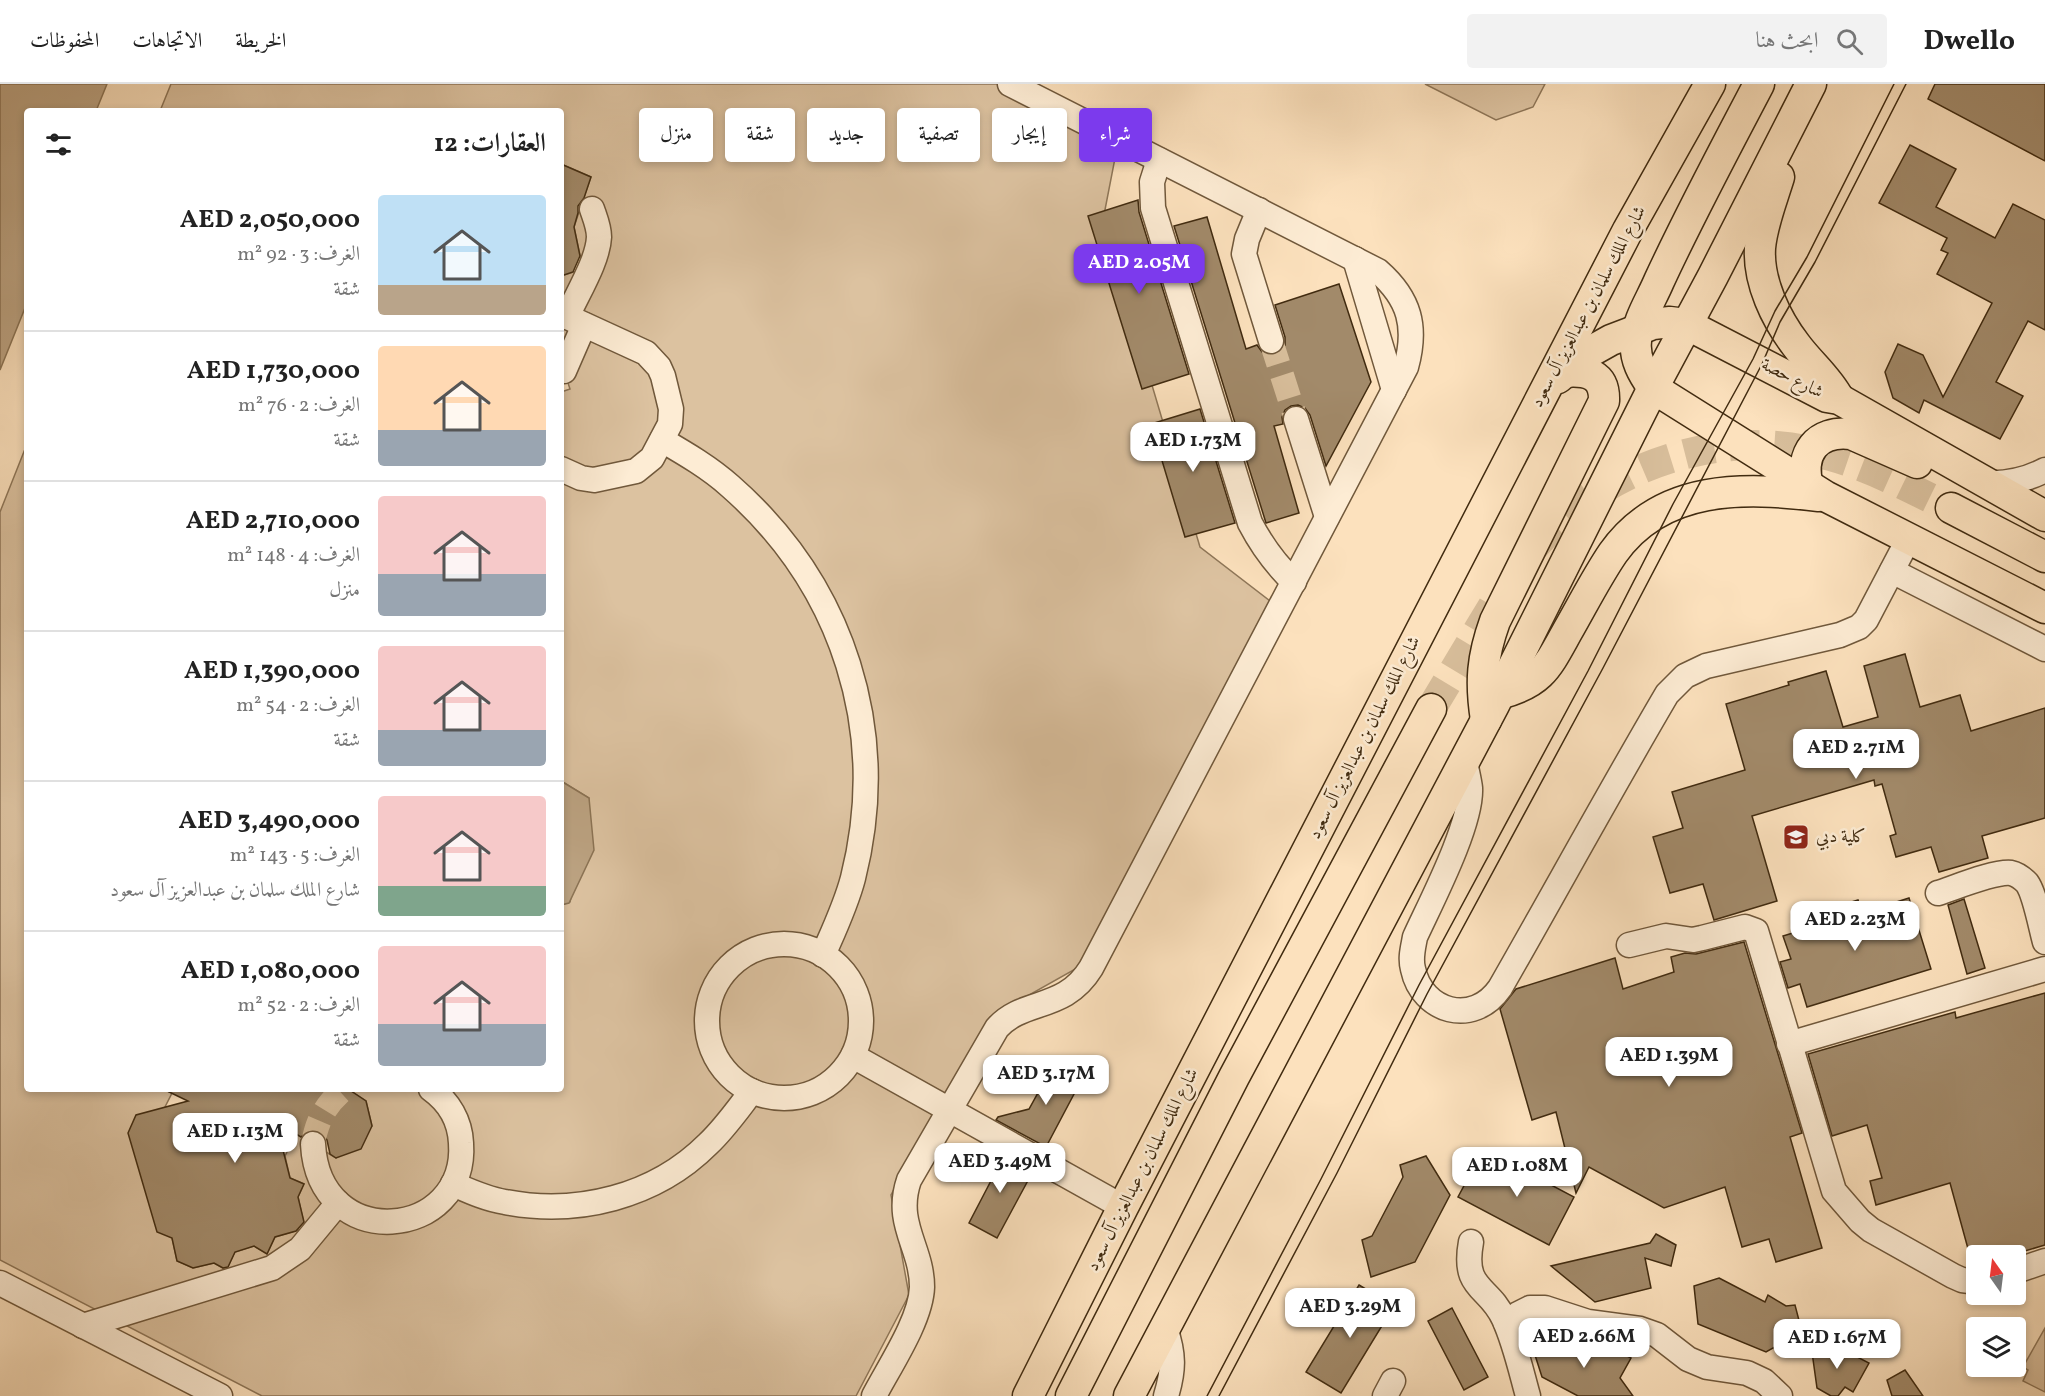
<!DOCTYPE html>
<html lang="ar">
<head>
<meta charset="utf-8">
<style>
  :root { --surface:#fff; --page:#f2f2f2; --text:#222; --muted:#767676; --line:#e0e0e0; --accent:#7c3aed }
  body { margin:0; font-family:Vollkorn,Amiri,serif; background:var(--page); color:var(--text); direction:rtl; height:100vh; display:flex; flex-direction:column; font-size:22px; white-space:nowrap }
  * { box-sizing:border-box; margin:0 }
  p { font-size:20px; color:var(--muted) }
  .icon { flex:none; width:33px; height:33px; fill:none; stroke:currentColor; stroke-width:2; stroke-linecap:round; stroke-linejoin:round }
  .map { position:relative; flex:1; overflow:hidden; direction:ltr }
  .sheet { position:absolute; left:24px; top:24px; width:540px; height:984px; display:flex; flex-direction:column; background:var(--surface); border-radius:6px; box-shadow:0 3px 9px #0003; direction:rtl }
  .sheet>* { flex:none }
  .guide { position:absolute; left:582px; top:24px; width:570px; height:54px; direction:rtl; display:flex; gap:12px }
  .needle { width:39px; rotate:346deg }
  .fabs { position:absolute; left:1966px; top:1161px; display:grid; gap:12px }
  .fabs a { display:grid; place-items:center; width:60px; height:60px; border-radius:6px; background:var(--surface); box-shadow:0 3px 9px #0003; font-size:30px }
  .price { position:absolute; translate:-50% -51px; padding:0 14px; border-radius:12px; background:#fff; color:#222; font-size:20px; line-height:39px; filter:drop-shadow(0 2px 3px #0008) }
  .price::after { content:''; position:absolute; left:50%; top:36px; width:18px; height:14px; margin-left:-9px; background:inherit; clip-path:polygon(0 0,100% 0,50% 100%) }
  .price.on { background:var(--accent); color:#fff }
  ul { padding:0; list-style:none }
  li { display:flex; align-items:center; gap:18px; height:150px; padding:0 18px }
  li+li { border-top:2px solid var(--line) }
  li span { display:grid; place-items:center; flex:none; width:168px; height:120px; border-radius:6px; color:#555 }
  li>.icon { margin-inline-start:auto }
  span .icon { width:72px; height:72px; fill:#fffc; stroke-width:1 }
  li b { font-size:26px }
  h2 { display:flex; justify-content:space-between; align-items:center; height:72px; padding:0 18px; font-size:26px }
  .chip { padding:0 21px; border-radius:6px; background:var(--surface); box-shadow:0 3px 9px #0003; font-size:21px; line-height:54px }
  .chip.on { background:var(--accent); color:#fff }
  header { display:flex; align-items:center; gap:36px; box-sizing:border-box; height:84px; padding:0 30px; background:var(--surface); border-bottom:2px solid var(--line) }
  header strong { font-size:28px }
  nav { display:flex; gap:33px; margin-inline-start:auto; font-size:21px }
  .search { width:420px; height:54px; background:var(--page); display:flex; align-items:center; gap:15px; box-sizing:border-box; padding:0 21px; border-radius:6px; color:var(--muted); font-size:22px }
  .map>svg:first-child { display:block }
  .green { fill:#dcc2a0; stroke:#8e7658; stroke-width:1.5 }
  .water { fill:#bca382; stroke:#8b7354; stroke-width:1.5 }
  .building { fill:#a28a6a; stroke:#412b10; stroke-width:1.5 }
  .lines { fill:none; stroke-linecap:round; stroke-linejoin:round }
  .minor-tunnel { stroke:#d7bd9a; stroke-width:24; stroke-dasharray:24 12; stroke-linecap:butt }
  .major-tunnel { stroke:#d7bd9a; stroke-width:30; stroke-dasharray:30 15; stroke-linecap:butt }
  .minor-casing { stroke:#70583b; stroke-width:27 }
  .major-casing { stroke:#412b10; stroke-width:33 }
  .minor { stroke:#fdecd4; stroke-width:24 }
  .major { stroke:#fce1bd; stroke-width:30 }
  .tram { stroke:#412b10; stroke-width:1.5 }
  .labels { text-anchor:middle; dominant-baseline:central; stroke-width:5; stroke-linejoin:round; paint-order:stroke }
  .street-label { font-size:18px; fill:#412b10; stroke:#fdecd4 }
  .poi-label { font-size:18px; fill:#412b10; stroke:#fdecd4; text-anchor:start }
</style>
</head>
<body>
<header>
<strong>Dwello</strong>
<div class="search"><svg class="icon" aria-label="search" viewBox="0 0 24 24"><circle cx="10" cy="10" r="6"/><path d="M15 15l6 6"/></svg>ابحث هنا</div>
<nav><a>الخريطة</a><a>الاتجاهات</a><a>المحفوظات</a></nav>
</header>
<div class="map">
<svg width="2045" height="1312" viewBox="0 0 2045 1312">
  <rect width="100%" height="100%" fill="#fce1bd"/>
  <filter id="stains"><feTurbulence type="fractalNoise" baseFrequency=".00333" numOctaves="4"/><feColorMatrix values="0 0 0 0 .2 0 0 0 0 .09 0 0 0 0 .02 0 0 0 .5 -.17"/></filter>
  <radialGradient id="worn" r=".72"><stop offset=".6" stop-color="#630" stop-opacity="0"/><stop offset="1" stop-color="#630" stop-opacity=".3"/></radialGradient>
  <g class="green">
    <path d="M171,0H1008L1117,64L1103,136L1200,463L1270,517L1079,883L990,933L891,1111L909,1211L856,1312H262L0,1176V428L27,360V1005H163L172,1009L165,1023L172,1154L177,1177L193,1184L214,1179L226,1186L235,1168L254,1162L267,1170L275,1153L305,1144L298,1113L304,1100L290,1094L285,1072L301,1040L313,1060L336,1074L372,1042L366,1017L348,1005H561V821L570,818L589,714L561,697V308L570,305L561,278V192L583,185L574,143L591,93L561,80V27H160Z"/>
    <path d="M1425,0H1545L1533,23L1496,36Z"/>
    <path d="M2045,1244V1308L2023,1297L2028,1286L2023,1283Z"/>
  </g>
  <g class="water">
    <path d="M0,0H107L96,27H27V219L0,286Z"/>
    <path d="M561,697L589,714L594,766L569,819L561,821Z"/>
  </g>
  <g class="building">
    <path d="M1935,0H2045V77L1928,15Z"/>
    <path d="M1910,61L1956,85L1936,123L1995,154L2013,120L2045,136V246L2028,237L1996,298L2023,312L2000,355L1924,316L1919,329L1893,314L1885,288L1898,260L1923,271L1943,313L1992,219L1937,190L1948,169L1941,166L1947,154L1879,119Z"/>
    <path d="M561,80L591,93L584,114L578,122V129L574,143L580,172L573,188L561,192Z"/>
    <path d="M1138,116L1139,128L1189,290L1142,305L1088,132Z"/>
    <path d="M1207,133L1246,265L1257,261L1262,268L1268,271H1275L1281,267L1285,261V253L1275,221L1339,200L1371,298L1326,382L1310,331L1305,324L1298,321L1291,322L1285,326L1282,333L1283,340L1274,342L1299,429L1266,439L1174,142Z"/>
    <path d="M1200,325L1235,439L1185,453L1151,340Z"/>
    <path d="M1905,570L1920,623L1960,611L1971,647L2045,624V734L1982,752L1988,774L1939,788L1931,763L1896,773L1890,752L1896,750L1882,700L1875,702L1874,696L1752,732L1777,817L1714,836L1703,800L1670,809L1653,753L1683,744L1672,708L1745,686L1726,620L1789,601L1788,598L1826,587L1843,643L1878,633L1864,582Z"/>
    <path d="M1909,814L1931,885L1807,923L1800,900L1788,904L1780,878L1791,875L1783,852L1832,837L1829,825L1858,816L1862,829Z"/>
    <path d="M1964,815L1985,884L1967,890L1948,821Z"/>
    <path d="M1744,858L1802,1049L1790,1053L1822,1164L1776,1178L1769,1155L1742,1163L1725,1103L1664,1124L1589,1083L1576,1109L1556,1028L1532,1036L1500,925L1516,905L1615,874L1623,905L1674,888L1671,873L1685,869L1696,870Z"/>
    <path d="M2045,909V1161L2008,1172H1970L1950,1099L1876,1121L1870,1097L1882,1094L1867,1041L1832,1052L1808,970L1955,928L1956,934Z"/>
    <path d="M1055,978L1083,993L1046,1063L996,1036L998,1033L1029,1025Z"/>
    <path d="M163,1005H348L366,1017L372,1042L361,1065L336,1074L330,1070L327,1056L324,1051L318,1047L309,1046L301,1053L276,1038L290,1094L304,1100L298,1113L304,1138L296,1147L275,1153L267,1170L254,1162L235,1168L228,1183L223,1184L214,1179L193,1184L177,1177L172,1154L157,1148L128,1049L136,1031L188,1017Z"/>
    <path d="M983,1061L1032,1089L997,1154L969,1139L994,1091Z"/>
    <path d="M1426,1072L1450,1111L1415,1178L1371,1193L1362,1156L1372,1152L1403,1093L1400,1081Z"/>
    <path d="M1480,1072L1498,1081L1502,1075L1574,1113L1549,1161L1458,1113Z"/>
    <path d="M1656,1150L1676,1161L1671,1182L1645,1174L1651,1204L1595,1218L1551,1182L1650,1159Z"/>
    <path d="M1719,1194L1765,1218L1768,1211L1786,1222L1795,1221L1802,1248L1766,1268L1698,1240L1694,1202Z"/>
    <path d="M1359,1201L1394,1222L1341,1309L1306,1288Z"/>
    <path d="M1452,1224L1488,1293L1464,1306L1428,1237Z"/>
    <path d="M1569,1253L1599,1269L1604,1260L1631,1274L1620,1294L1633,1312H1578L1542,1293L1535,1271Z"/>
    <path d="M1834,1261L1869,1279L1853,1308L1845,1303L1838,1312H1831L1817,1304L1812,1268Z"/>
    <path d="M1905,1286L1923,1312H1892L1887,1296Z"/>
  </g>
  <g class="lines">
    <g class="minor-tunnel">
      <path d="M1271,257L1296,335"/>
      <path d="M313,1060C317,1036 326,1020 344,1005"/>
    </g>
    <g class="major-tunnel">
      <path d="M1534,463C1605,381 1724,340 1830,372C1873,384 1911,405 1951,424"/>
      <path d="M1431,625L1494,520"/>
    </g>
    <defs>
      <g id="minor">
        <path d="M1159,76L1152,98L1153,124L1250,439C1262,462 1275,480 1294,498"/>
        <path d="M1259,126L1247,155L1244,170L1271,257"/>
        <path d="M1355,175L1394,306"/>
        <path d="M567,233C577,210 598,177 599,153C599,143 595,134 592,125"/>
        <path d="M564,287L584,241"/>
        <path d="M1296,335L1327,433"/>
        <path d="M662,356C686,370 710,384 730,402C844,502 890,647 853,794C846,821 834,846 823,871"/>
        <path d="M561,385L581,394L594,396L636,387L652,374L670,340L671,325L663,292L659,283L646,269L561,230"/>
        <path d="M1986,399C2008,400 2026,396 2045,386"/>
        <path d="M1892,487L2045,565"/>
        <path d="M1465,676C1466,685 1469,695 1470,704C1472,740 1431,818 1415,853C1413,864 1410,874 1413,885C1422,928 1473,943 1500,904C1556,806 1610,707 1667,610L1685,592L1706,582L1840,551L1859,543L1866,536L1909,454"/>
        <path d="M1938,809C1954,804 1995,787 2011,789C2016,790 2023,795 2027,799C2035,810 2041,844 2045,858"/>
        <circle cx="784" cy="937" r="77"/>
        <path d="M1629,861L1666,852L1693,856L1702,854L1745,843L1756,847L1834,1107L1860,1137L1871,1146L1953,1192L1962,1196L1977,1198"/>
        <path d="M1789,960L2045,885"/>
        <path d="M853,972L1123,1123"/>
        <path d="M313,1060C319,1171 468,1156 461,1059C460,1037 449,1018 431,1005"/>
        <path d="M453,1100C469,1107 486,1115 505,1118C577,1132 655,1113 708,1060C725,1044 738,1025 752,1007"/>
        <path d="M1471,1158C1462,1207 1489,1201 1504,1235C1515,1259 1521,1287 1528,1312"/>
        <path d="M2016,1187L2045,1177"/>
        <path d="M0,1199L220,1312"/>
        <path d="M1506,1239L1518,1230L1530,1224H1545L1588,1238L1640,1245L1657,1251L1688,1275L1707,1283L1747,1289L1764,1297L1780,1312"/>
        <path d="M83,1242L272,1184L300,1165L338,1119"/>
        <path d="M1165,1244C1174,1270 1174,1286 1166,1312"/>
        <path d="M874,1312C889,1283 921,1236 922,1203C922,1163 894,1140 909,1096L997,944C1024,914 1064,928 1091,884L1406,283C1417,243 1410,215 1378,187L1010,0"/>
        <path d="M1385,1312L1393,1297"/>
      </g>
      <g id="major">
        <path d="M1759,0C1725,65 1690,130 1659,197C1651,216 1637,237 1636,257C1634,275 1643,290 1653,304L1825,412L2045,524"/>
        <path d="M1779,93C1772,116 1762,140 1760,164C1758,198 1776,235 1796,261C1810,280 1828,294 1839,315"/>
        <path d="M1558,294L1586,270L1611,256L1653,240L1670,238L1686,240L1827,313L1839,315L2045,432"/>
        <path d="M1808,402C1799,369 1817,346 1851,350L1917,379"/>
        <path d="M1951,424L2045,473"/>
        <path d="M1499,610C1541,599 1547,584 1567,548C1582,522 1596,494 1613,469C1662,400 1744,403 1819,412"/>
        <path d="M1486,636C1480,598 1482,573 1495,537L1604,317C1605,290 1587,286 1564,288"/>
        <path d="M1028,1312L1123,1123L1628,146L1710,0"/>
        <path d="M1071,1312L1234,993L1431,625"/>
        <path d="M1129,1312L1494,621L1653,304L1713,192L1811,0"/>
      </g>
    </defs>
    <use href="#minor" class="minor-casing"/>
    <use href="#major" class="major-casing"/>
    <use href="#minor" class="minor"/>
    <use href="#major" class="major"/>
    <g class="tram">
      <path d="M1207,1312L1321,1095L1419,901L1588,587L1673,420L1753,275L1775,227L1807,173L1894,0"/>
      <path d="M1219,1312L1337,1089L1427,910L1603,584L1762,280L1780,238L1815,178L1906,0"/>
    </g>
  </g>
  <defs>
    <symbol id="school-square" viewBox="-11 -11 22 22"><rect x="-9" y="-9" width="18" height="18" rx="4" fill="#8f2418" stroke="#fdecd4"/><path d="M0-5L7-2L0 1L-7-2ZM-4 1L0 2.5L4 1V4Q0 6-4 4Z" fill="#fff"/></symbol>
  </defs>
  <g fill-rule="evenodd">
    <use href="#school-square" x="1781" y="738" width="30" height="30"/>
  </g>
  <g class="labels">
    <g class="street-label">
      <text transform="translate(1589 223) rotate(-62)">شارع الملك سلمان بن عبدالعزيز آل سعود</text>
      <text transform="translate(1792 295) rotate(27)">شارع حصة</text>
      <text transform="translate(1365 654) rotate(-63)">شارع الملك سلمان بن عبدالعزيز آل سعود</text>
      <text transform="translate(1143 1086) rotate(-63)">شارع الملك سلمان بن عبدالعزيز آل سعود</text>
    </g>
    <g class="poi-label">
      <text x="1816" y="753">كلية دبي</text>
    </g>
  </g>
  <rect width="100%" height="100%" filter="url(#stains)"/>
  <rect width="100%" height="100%" fill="url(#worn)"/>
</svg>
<div class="fabs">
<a><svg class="needle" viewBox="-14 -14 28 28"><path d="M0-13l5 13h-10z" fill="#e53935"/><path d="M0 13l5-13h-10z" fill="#767676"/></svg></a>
<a><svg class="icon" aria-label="layers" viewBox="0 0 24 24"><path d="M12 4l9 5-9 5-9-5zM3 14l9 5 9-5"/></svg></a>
</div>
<b class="price on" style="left:1139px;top:211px">AED 2.05M</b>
<b class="price" style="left:1193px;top:389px">AED 1.73M</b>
<b class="price" style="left:1856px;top:696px">AED 2.71M</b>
<b class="price" style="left:1855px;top:868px">AED 2.23M</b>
<b class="price" style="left:1669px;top:1004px">AED 1.39M</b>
<b class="price" style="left:1046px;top:1022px">AED 3.17M</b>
<b class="price" style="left:235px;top:1080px">AED 1.13M</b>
<b class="price" style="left:1000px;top:1110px">AED 3.49M</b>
<b class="price" style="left:1517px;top:1114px">AED 1.08M</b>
<b class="price" style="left:1350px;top:1255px">AED 3.29M</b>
<b class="price" style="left:1584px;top:1285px">AED 2.66M</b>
<b class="price" style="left:1837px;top:1286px">AED 1.67M</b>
<div class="guide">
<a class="chip on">شراء</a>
<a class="chip">إيجار</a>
<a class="chip">تصفية</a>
<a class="chip">جديد</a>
<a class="chip">شقة</a>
<a class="chip">منزل</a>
</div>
<section class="sheet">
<h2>العقارات: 12<svg class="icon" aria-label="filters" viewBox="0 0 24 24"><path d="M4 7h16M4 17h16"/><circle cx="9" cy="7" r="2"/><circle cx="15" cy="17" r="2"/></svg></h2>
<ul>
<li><span style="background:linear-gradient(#bfe0f5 75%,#b9a48a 0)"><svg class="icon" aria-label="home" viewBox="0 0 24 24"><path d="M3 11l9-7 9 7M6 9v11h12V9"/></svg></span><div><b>AED 2,050,000</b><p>الغرف: 3 · 92 m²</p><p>شقة</p></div></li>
<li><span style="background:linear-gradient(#ffd9b3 70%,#9aa5b1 0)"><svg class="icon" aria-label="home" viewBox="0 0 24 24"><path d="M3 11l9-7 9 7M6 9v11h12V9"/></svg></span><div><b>AED 1,730,000</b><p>الغرف: 2 · 76 m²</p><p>شقة</p></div></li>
<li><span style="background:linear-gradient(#f6c9c9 65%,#9aa5b1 0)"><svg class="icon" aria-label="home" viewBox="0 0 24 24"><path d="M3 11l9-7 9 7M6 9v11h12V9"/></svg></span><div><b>AED 2,710,000</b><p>الغرف: 4 · 148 m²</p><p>منزل</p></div></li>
<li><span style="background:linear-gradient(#f6c9c9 70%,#9aa5b1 0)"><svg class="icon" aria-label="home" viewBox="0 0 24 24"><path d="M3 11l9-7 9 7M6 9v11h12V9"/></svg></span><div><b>AED 1,390,000</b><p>الغرف: 2 · 54 m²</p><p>شقة</p></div></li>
<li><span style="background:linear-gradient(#f6c9c9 75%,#7fa58c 0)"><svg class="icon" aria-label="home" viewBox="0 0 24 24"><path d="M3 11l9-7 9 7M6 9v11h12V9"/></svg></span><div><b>AED 3,490,000</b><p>الغرف: 5 · 143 m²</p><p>شارع الملك سلمان بن عبدالعزيز آل سعود</p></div></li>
<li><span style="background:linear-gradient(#f6c9c9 65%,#9aa5b1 0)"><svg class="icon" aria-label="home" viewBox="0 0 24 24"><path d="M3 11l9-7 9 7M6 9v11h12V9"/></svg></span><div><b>AED 1,080,000</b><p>الغرف: 2 · 52 m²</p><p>شقة</p></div></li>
</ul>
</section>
</div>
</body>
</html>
